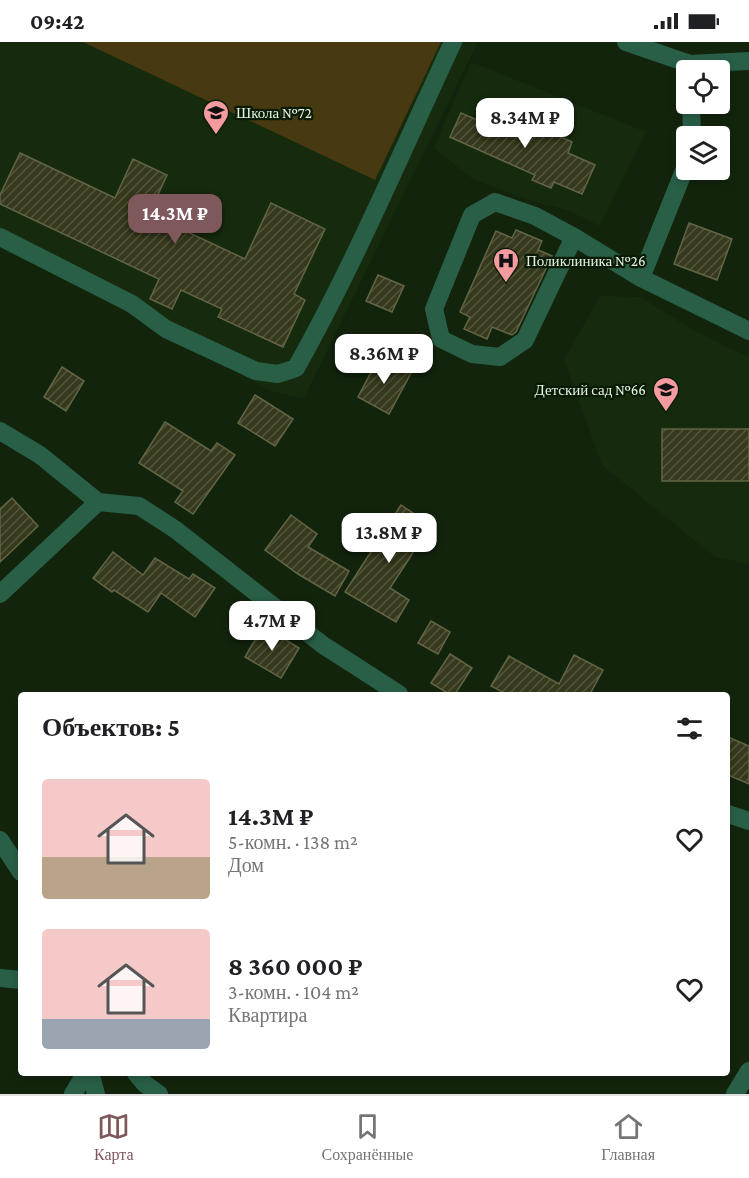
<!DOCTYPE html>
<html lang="ru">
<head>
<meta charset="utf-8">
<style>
  :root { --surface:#fff; --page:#f6f6f6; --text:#202124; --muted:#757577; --line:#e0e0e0; --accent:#7f585b }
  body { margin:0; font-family:"Crimson Pro",serif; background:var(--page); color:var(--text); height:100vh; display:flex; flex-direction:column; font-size:22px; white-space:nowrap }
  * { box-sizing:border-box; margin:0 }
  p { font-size:20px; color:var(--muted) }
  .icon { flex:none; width:33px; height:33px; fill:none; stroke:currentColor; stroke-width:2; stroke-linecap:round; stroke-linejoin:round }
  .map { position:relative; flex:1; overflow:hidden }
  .sheet { position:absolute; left:18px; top:650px; width:712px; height:384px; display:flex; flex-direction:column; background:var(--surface); border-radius:6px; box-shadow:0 3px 9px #0003 }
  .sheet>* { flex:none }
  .fabs { position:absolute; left:676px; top:18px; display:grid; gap:12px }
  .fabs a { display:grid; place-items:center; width:54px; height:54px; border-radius:6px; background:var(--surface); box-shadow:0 3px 9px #0003; font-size:30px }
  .price { position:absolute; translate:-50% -51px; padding:0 14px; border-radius:12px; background:#fff; color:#222; font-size:20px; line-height:39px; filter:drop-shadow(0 2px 3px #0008) }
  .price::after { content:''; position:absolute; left:50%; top:36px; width:18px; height:14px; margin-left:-9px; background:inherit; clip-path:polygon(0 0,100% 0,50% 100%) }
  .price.current { background:var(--accent); color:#fff }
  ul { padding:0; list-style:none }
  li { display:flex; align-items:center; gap:18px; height:150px; padding:0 24px }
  li span { display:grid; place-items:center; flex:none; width:168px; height:120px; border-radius:6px; color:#555 }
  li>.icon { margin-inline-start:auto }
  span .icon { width:72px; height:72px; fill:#fffc; stroke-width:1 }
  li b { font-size:26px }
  h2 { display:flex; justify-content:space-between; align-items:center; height:72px; padding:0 24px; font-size:26px }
  .status { display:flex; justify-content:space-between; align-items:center; height:42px; padding:0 30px; background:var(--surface); direction:ltr }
  .status svg { height:16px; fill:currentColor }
  .menu { display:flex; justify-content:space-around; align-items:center; height:84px; border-top:2px solid var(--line); background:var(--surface); font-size:16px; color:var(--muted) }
  .menu a { display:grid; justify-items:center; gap:3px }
  .menu .current { color:var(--accent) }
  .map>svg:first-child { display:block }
  .built { fill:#162b0e }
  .green { fill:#473910 }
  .building { fill:url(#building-hatch); stroke:#626546; stroke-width:1.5 }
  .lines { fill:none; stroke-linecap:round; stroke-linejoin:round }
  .minor { stroke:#295f47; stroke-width:18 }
  .labels { text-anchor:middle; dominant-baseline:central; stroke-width:4.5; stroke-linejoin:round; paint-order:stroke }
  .poi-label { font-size:15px; fill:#e8f3e4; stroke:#0a1b05; text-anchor:start }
</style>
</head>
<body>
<div class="status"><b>09:42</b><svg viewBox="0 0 49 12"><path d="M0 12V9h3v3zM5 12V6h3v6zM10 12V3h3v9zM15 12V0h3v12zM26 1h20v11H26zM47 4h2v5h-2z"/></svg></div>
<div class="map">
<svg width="749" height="1052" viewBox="0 0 749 1052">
  <defs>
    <pattern id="building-hatch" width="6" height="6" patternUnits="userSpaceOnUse" patternTransform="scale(1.5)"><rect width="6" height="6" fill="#36391b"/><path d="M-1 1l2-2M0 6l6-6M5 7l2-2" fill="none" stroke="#53563c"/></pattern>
  </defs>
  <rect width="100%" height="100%" fill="#13240d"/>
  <g class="built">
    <path d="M0,0H478L304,356L270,349L0,197Z"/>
    <path d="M471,20L646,90L600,184L567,168L525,157L473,137L434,106Z"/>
    <path d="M600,254L641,255L686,284L733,308L749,314V522L715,515L602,423L564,318Z"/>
  </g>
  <path class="green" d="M83,0H441L375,138Z"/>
  <g class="building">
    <path d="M491,64L572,100L568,111L595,123L582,152L554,140L551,146L532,138L535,133L450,95L461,71L484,81Z"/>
    <path d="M20,111L115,156L133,117L167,133L149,172L245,217L271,161L325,187L294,252L305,258L283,305L218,275L222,267L181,248L172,267L150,257L159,237L0,162V153Z"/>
    <path d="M689,181L732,197L717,238L674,222Z"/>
    <path d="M516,188L542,199L538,208L552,214L516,290L512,293L492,285L487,297L464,287L470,275L460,270L496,189L512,196Z"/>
    <path d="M378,233L404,244L392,270L366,259Z"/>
    <path d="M379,315L411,331L389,372L358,355Z"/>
    <path d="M62,325L84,339L66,369L44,355Z"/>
    <path d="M255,353L293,377L275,404L238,381Z"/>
    <path d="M165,380L211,409L217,401L235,413L193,472L175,460L183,449L139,421Z"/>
    <rect x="662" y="387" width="87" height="52"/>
    <path d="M12,456L38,484L0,520V467Z"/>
    <path d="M401,463L431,483L390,546L409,558L396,580L345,550Z"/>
    <path d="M291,473L317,492L308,505L349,529L335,554L298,532L265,508Z"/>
    <path d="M113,510L143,533L155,516L189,537L193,532L215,546L195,575L161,551L148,570L114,548L112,550L93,536Z"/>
    <path d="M431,579L450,590L438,612L418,601Z"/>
    <path d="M263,584L299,606L281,636L245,615Z"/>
    <path d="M450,612L472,626L455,652H449L431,641Z"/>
    <path d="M574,613L603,628L590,652H506L491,644L509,614L559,642Z"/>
    <path d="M728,695L749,704V742L728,733Z"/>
  </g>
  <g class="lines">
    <g class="minor">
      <path d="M626,0L690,22L749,19"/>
      <path d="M691,62L692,94"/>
      <path d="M0,195L132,262L166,287L256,329L278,332L296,326C355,221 402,109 453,0"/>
      <path d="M574,195L525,298L500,315L472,312L441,297L434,267L472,173L495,160L535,174L574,195L641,236L749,289"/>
      <path d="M641,236L687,121"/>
      <path d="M0,389L40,413L98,460L139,464L176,488L323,603L399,652"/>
      <path d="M0,552L98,460"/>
      <path d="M728,772L749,779"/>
      <path d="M0,798L21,830"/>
      <path d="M0,936L21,938"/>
      <path d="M90,1030L96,1052"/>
      <path d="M135,1030L145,1042L159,1052"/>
      <path d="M73,1052L86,1030"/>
      <path d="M735,1052L749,1029"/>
    </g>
  </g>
  <defs>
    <symbol id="school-pin" viewBox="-11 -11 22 30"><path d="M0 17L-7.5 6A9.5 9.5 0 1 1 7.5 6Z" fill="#f49b9f" stroke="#0a1b05"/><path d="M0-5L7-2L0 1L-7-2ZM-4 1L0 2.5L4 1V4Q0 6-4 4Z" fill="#111"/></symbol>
    <symbol id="hospital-pin" viewBox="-11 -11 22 30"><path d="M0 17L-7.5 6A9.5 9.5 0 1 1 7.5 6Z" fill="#f49b9f" stroke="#0a1b05"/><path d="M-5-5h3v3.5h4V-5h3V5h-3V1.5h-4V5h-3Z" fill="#111"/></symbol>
  </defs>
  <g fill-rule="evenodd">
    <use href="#school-pin" x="201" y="56" width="30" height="40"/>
    <use href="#hospital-pin" x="491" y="204" width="30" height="40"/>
    <use href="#school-pin" x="651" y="333" width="30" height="40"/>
  </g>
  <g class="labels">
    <g class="poi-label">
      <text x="236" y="71">Школа №72</text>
      <text x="526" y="219">Поликлиника №26</text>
      <text x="646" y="348" text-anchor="end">Детский сад №66</text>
    </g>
  </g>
</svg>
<div class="fabs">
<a><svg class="icon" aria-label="locate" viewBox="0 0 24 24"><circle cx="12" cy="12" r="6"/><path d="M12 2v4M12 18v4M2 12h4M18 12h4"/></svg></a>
<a><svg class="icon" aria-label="layers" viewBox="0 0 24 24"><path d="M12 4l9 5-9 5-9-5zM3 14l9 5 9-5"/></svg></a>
</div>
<b class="price" style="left:525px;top:107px">8.34M ₽</b>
<b class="price current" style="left:175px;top:203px">14.3M ₽</b>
<b class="price" style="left:384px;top:343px">8.36M ₽</b>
<b class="price" style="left:389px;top:522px">13.8M ₽</b>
<b class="price" style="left:272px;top:610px">4.7M ₽</b>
<section class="sheet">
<h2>Объектов: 5<svg class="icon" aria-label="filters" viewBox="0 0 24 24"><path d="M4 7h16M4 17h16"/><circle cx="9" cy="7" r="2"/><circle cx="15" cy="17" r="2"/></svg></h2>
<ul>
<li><span style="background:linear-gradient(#f6c9c9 65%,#b9a48a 0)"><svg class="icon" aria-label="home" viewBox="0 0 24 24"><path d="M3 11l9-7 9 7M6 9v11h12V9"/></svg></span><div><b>14.3M ₽</b><p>5-комн. · 138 m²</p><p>Дом</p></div><svg class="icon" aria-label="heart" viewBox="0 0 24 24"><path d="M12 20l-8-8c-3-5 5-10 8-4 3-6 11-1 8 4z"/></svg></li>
<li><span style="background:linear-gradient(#f6c9c9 75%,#9aa5b1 0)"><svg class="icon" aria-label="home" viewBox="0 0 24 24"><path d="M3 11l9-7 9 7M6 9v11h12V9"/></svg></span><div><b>8 360 000 ₽</b><p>3-комн. · 104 m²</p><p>Квартира</p></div><svg class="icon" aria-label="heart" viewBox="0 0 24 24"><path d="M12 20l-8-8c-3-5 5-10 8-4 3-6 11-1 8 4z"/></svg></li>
</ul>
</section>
</div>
<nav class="menu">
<a class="current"><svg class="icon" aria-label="map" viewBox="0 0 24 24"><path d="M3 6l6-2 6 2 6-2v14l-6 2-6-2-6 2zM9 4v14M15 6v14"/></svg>Карта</a>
<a><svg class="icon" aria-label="saved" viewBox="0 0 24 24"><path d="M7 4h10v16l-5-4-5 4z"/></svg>Сохранённые</a>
<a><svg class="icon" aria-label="home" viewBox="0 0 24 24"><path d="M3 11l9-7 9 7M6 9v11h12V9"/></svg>Главная</a>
</nav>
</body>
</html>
